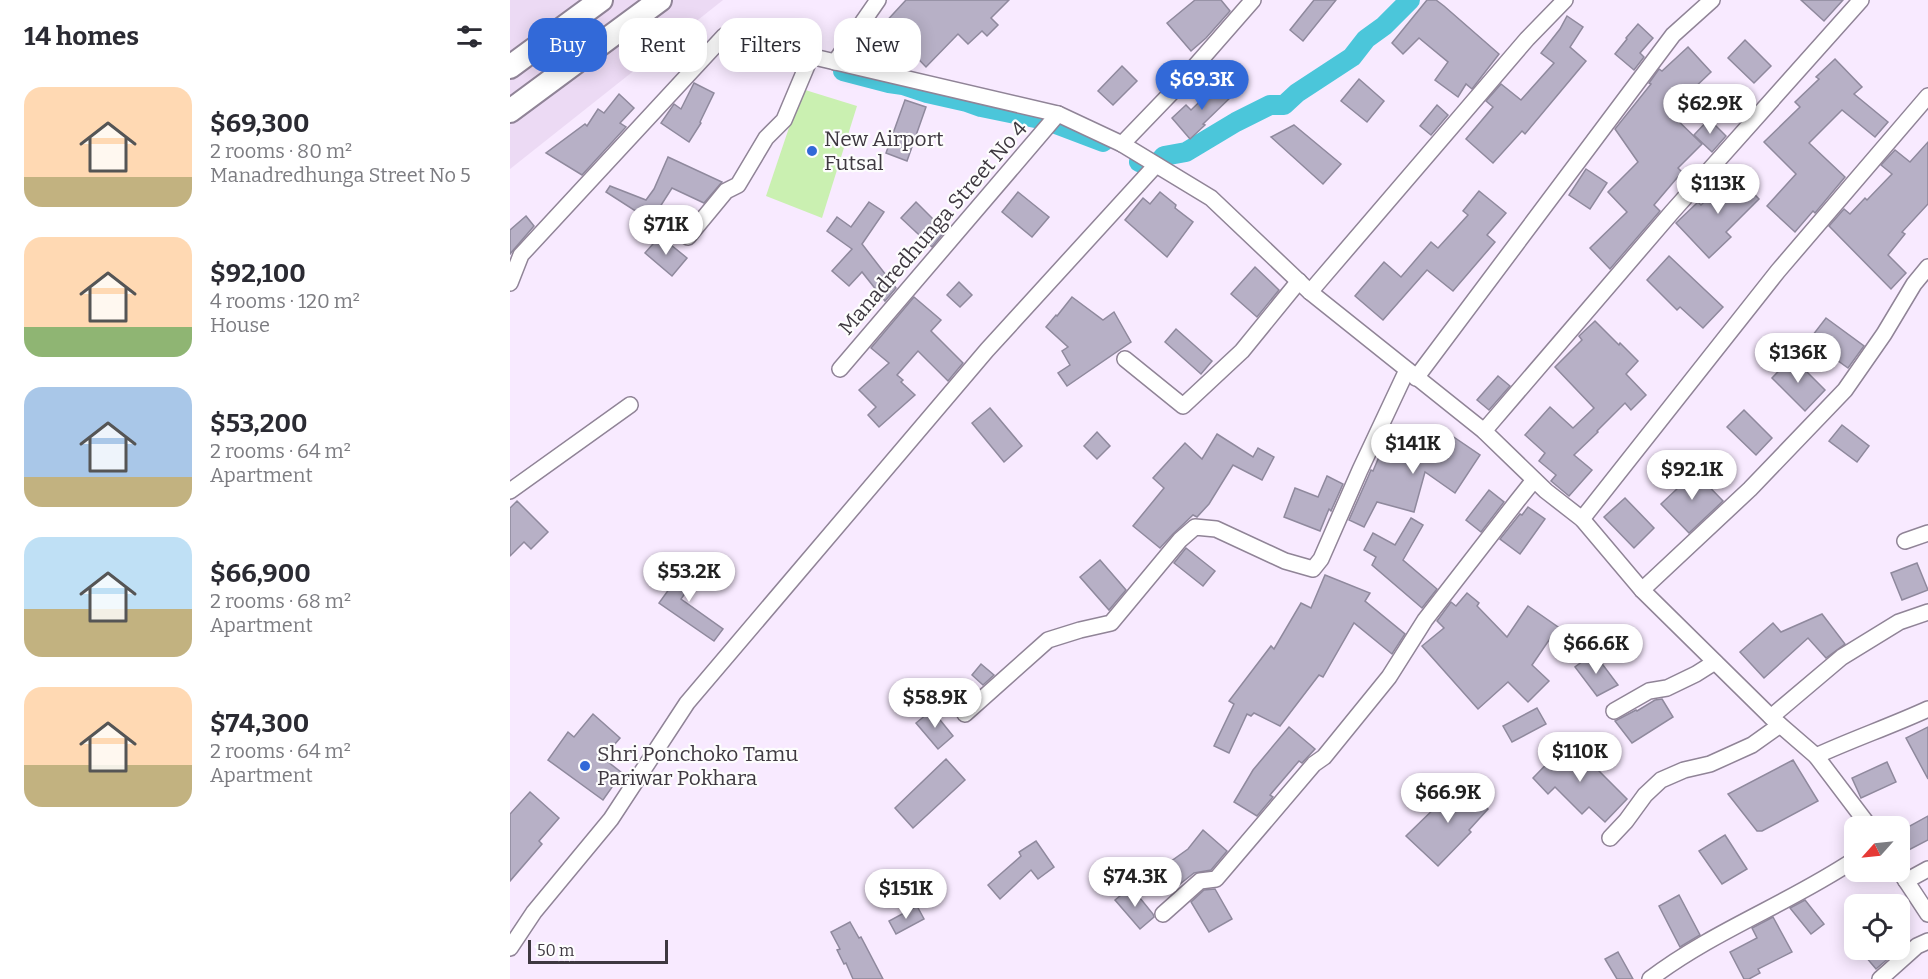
<!DOCTYPE html>
<html lang="en">
<head>
<meta charset="utf-8">
<style>
  :root { --surface:#fff; --page:#f7f7f7; --text:#2b2b33; --muted:#7c7c81; --accent:#3269d8 }
  body { margin:0; font-family:Bitter,serif; background:var(--page); color:var(--text); height:100vh; display:flex; flex-direction:column; font-size:22px; white-space:nowrap }
  * { box-sizing:border-box; margin:0 }
  p { font-size:20px; color:var(--muted) }
  .icon { flex:none; width:33px; height:33px; fill:none; stroke:currentColor; stroke-width:2; stroke-linecap:round; stroke-linejoin:round }
  .map { position:relative; flex:1; overflow:hidden }
  .drawer { display:flex; flex-direction:column; background:var(--surface); width:510px }
  .drawer>* { flex:none }
  .banner { position:absolute; left:18px; top:18px; width:570px; height:54px; display:flex; gap:12px }
  .needle { width:39px; rotate:243deg }
  .fabs { position:absolute; left:1334px; top:816px; display:grid; gap:12px }
  .fabs a { display:grid; place-items:center; width:66px; height:66px; border-radius:12px; background:var(--surface); box-shadow:0 3px 15px #0003; font-size:30px }
  .scale { position:absolute; left:18px; bottom:15px; width:140px; box-sizing:border-box; padding-left:6px; border:3px solid #3e3840; border-top:0; font-size:16px; line-height:21px; white-space:nowrap; color:#3e3840; -webkit-text-stroke:4px #fdfdfd; paint-order:stroke }
  .price { position:absolute; translate:-50% -51px; padding:0 14px; border-radius:21px; background:#fff; color:#222; font-size:20px; line-height:39px; filter:drop-shadow(0 2px 3px #0008) }
  .price::after { content:''; position:absolute; left:50%; top:36px; width:18px; height:14px; margin-left:-9px; background:inherit; clip-path:polygon(0 0,100% 0,50% 100%) }
  .price.selected { background:var(--accent); color:#fff }
  ul { padding:0; list-style:none }
  li { display:flex; align-items:center; gap:18px; height:150px; padding:0 24px }
  li span { display:grid; place-items:center; flex:none; width:168px; height:120px; border-radius:18px; color:#555 }
  li>.icon { margin-inline-start:auto }
  span .icon { width:72px; height:72px; fill:#fffc; stroke-width:1 }
  li b { font-size:26px }
  h2 { display:flex; justify-content:space-between; align-items:center; height:72px; padding:0 24px; font-size:26px }
  .tag { padding:0 21px; border-radius:18px; background:var(--surface); box-shadow:0 3px 15px #0003; font-size:21px; line-height:54px }
  .tag.selected { background:var(--accent); color:#fff }
  main { display:flex; flex:1; min-height:0 }
  .map>svg:first-child { display:block }
  .built { fill:#ecdaf4 }
  .green { fill:#caf0b1 }
  .lines { fill:none; stroke-linecap:round; stroke-linejoin:round }
  .canal { stroke:#4bc6da; stroke-width:20 }
  .building { fill:#b7b0c6; stroke:#8f899d; stroke-width:1.5 }
  .street-casing { stroke:#908497; stroke-width:18 }
  .secondary-casing { stroke:#908497; stroke-width:26 }
  .street { stroke:#fff; stroke-width:15 }
  .secondary { stroke:#fff; stroke-width:22 }
  .poi-dot { fill:#3269d8; stroke:#fdfdfd; stroke-width:2 }
  .labels { text-anchor:middle; dominant-baseline:central; stroke-width:4.5; stroke-linejoin:round; paint-order:stroke }
  .poi-label { font-size:21px; fill:#3e3840; stroke:#fdfdfd; text-anchor:start }
  .street-label { font-size:21px; fill:#3e3840; stroke:#fdfdfd }
</style>
</head>
<body>
<main>
<section class="drawer">
<h2>14 homes<svg class="icon" aria-label="filters" viewBox="0 0 24 24"><path d="M4 7h16M4 17h16"/><circle cx="9" cy="7" r="2"/><circle cx="15" cy="17" r="2"/></svg></h2>
<ul>
<li><span style="background:linear-gradient(#ffd9b3 75%,#c2b280 0)"><svg class="icon" aria-label="home" viewBox="0 0 24 24"><path d="M3 11l9-7 9 7M6 9v11h12V9"/></svg></span><div><b>$69,300</b><p>2 rooms · 80 m²</p><p>Manadredhunga Street No 5</p></div></li>
<li><span style="background:linear-gradient(#ffd9b3 75%,#8fb573 0)"><svg class="icon" aria-label="home" viewBox="0 0 24 24"><path d="M3 11l9-7 9 7M6 9v11h12V9"/></svg></span><div><b>$92,100</b><p>4 rooms · 120 m²</p><p>House</p></div></li>
<li><span style="background:linear-gradient(#a9c7e8 75%,#c2b280 0)"><svg class="icon" aria-label="home" viewBox="0 0 24 24"><path d="M3 11l9-7 9 7M6 9v11h12V9"/></svg></span><div><b>$53,200</b><p>2 rooms · 64 m²</p><p>Apartment</p></div></li>
<li><span style="background:linear-gradient(#bfe0f5 60%,#c2b280 0)"><svg class="icon" aria-label="home" viewBox="0 0 24 24"><path d="M3 11l9-7 9 7M6 9v11h12V9"/></svg></span><div><b>$66,900</b><p>2 rooms · 68 m²</p><p>Apartment</p></div></li>
<li><span style="background:linear-gradient(#ffd9b3 65%,#c2b280 0)"><svg class="icon" aria-label="home" viewBox="0 0 24 24"><path d="M3 11l9-7 9 7M6 9v11h12V9"/></svg></span><div><b>$74,300</b><p>2 rooms · 64 m²</p><p>Apartment</p></div></li>
</ul>
</section>
<div class="map">
<svg width="1418" height="979" viewBox="0 0 1418 979">
  <rect width="100%" height="100%" fill="#f8eaff"/>
  <path class="built" d="M0,0H213L0,169Z"/>
  <path class="green" d="M292,89L347,106L312,218L256,196Z"/>
  <g class="lines">
    <g class="canal">
      <path d="M333,71L379,83L393,85L417,93L457,102L471,107L535,120L593,142"/>
      <path d="M629,162L640,167L649,162L654,156L676,152L726,122L760,105H774L787,93L842,57L856,39L874,26L900,0"/>
    </g>
  </g>
  <g class="building">
    <path d="M396,0H499L481,18L488,25L477,36L472,31L458,44L448,34L416,67L385,35L371,49L360,39Z"/>
    <path d="M685,0H711L720,11L696,38L681,51L657,23Z"/>
    <path d="M804,0H826L793,41L780,30Z"/>
    <path d="M917,0H926L934,6L989,54L962,89L956,84L948,97L925,80L938,62L909,38L893,54L882,43Z"/>
    <path d="M1291,0H1333L1314,21Z"/>
    <path d="M1057,16L1073,27L1060,47L1076,61L1015,134L1012,131L983,163L956,139L983,107L976,101L991,84L1011,100L1044,63L1031,53L1050,29Z"/>
    <path d="M1128,24L1143,38L1130,53L1134,57L1124,70L1105,54L1117,39L1116,38Z"/>
    <path d="M1235,40L1261,66L1244,83L1218,58Z"/>
    <path d="M1178,47L1201,72L1159,112L1192,144L1168,168L1172,172L1144,205L1150,211L1100,269L1080,248L1117,212L1098,192L1128,162L1105,129L1141,84L1139,83L1149,69L1152,71Z"/>
    <path d="M1325,59L1352,87L1344,94L1378,122L1365,137L1332,110L1299,143L1335,177L1305,213L1303,211L1285,232L1257,206L1286,174L1254,142L1290,107L1285,102L1309,79L1306,77Z"/>
    <path d="M612,66L627,81L603,105L588,91Z"/>
    <path d="M849,79L874,101L857,122L831,101Z"/>
    <path d="M710,82L723,95L693,124L695,125L680,139L662,118L676,105L681,110Z"/>
    <path d="M184,83L204,93L190,122L191,123L179,142L151,123L164,104L171,109Z"/>
    <path d="M109,94L124,108L110,123L116,127L72,175L36,153L75,124L77,126L88,109L94,113Z"/>
    <path d="M395,100L416,107L397,161L376,153Z"/>
    <path d="M927,105L938,115L921,135L910,126Z"/>
    <path d="M1199,119L1216,136L1202,152L1184,135Z"/>
    <path d="M784,125L831,164L813,184L761,137Z"/>
    <path d="M1418,142V204L1392,232L1395,234L1378,255L1396,273L1381,289L1319,226L1334,209L1340,214L1355,198L1357,200L1382,174L1371,165L1385,150L1400,162Z"/>
    <path d="M158,157L212,182L194,203L162,188L141,221L96,192L100,186L136,200L144,189Z"/>
    <path d="M1076,169L1097,183L1080,209L1059,195Z"/>
    <path d="M1224,173L1249,199L1216,232L1221,237L1199,258L1166,223L1188,202L1191,205Z"/>
    <path d="M969,191L996,213L977,235L985,242L943,291L917,270L873,320L845,296L874,262L891,277L921,242L928,248L958,215L953,211Z"/>
    <path d="M508,192L539,217L522,237L492,212Z"/>
    <path d="M650,192L666,205L665,208L683,222L657,257L615,220L633,198L640,204Z"/>
    <path d="M359,202L374,212L352,244L386,288L375,301L352,272L339,286L322,271L342,249L317,231L327,217L341,227Z"/>
    <path d="M406,202L435,231L422,247L391,218Z"/>
    <path d="M16,216L24,226L0,254V230Z"/>
    <path d="M150,236L177,258L162,276L135,253Z"/>
    <path d="M1159,256L1213,307L1193,328L1170,307L1167,310L1137,280Z"/>
    <path d="M745,267L769,290L747,317L721,294Z"/>
    <path d="M449,282L462,295L450,307L437,295Z"/>
    <path d="M404,297L431,320L421,331L453,363L438,381L408,351L387,375L393,380L391,382L405,395L369,427L358,415L366,407L349,390L379,363L361,348Z"/>
    <path d="M562,297L593,320L604,312L621,342L557,386L548,373L560,365L552,351L558,347L536,327L546,315L547,316Z"/>
    <path d="M1316,318L1354,346L1338,368L1299,340Z"/>
    <path d="M1085,321L1109,345L1110,343L1128,361L1116,374L1136,395L1121,410L1115,403L1087,431L1088,432L1064,455L1082,470L1059,496L1041,481L1046,475L1029,461L1035,453L1015,435L1040,407L1063,428L1084,408L1045,367L1072,340L1069,336Z"/>
    <path d="M666,329L702,361L691,374L655,342Z"/>
    <path d="M1282,357L1315,390L1295,411L1262,378Z"/>
    <path d="M988,376L1000,386L979,410L967,400Z"/>
    <path d="M480,408L512,446L494,462L462,423Z"/>
    <path d="M1234,410L1262,438L1246,455L1217,427Z"/>
    <path d="M1332,425L1359,446L1347,462L1319,441Z"/>
    <path d="M932,429L970,455L945,493L915,472L904,512L867,502L854,527L839,520L858,477L861,470L863,471L874,445L910,461Z"/>
    <path d="M587,432L600,446L587,459L574,446Z"/>
    <path d="M707,434L743,457L748,448L764,457L752,480L723,465L699,504L687,517L683,515L663,534L650,548L623,526L654,488L643,478L675,443L692,459Z"/>
    <path d="M1181,468L1213,501L1179,533L1151,504L1169,487L1165,483Z"/>
    <path d="M817,476L833,484L821,511L819,509L810,531L774,517L785,488L808,497Z"/>
    <path d="M979,490L994,502L971,532L956,520Z"/>
    <path d="M1115,498L1144,528L1124,548L1094,517Z"/>
    <path d="M7,501L38,532L21,549L14,542L0,556V508Z"/>
    <path d="M1018,507L1035,519L1010,554L990,539L1010,514L1012,515Z"/>
    <path d="M901,518L913,525L893,560L927,589L912,608L862,565L866,557L854,550L863,533L885,545Z"/>
    <path d="M676,548L705,571L693,586L664,563Z"/>
    <path d="M180,560L192,569L171,599L213,629L204,641L149,603Z"/>
    <path d="M590,560L616,590L599,610L570,577Z"/>
    <path d="M1407,563L1418,590L1392,600L1381,573Z"/>
    <path d="M815,575L860,593L855,601L895,634L882,654L844,623L813,677L809,675L770,726L744,713L741,716L737,714L719,753L704,746L724,704L719,701L761,646L764,649L791,603L801,608Z"/>
    <path d="M957,593L969,603L967,606L997,637L1018,606L1048,627L1022,665L1039,681L1018,702L998,682L968,709L912,646L934,628L927,621L941,602L946,606Z"/>
    <path d="M1312,614L1335,644L1316,658L1298,638L1254,678L1230,652L1263,623L1271,632Z"/>
    <path d="M1084,653L1108,685L1087,696L1065,667Z"/>
    <path d="M471,664L484,675L473,685L462,675Z"/>
    <path d="M1152,699L1163,717L1122,743L1105,721L1126,710L1127,711L1145,700Z"/>
    <path d="M1027,708L1036,724L1002,742L993,726Z"/>
    <path d="M422,710L443,736L428,749L406,723Z"/>
    <path d="M83,714L110,738L93,758L112,773L93,800L38,760L58,732L64,737Z"/>
    <path d="M779,727L805,749L792,763L789,761L760,795L763,797L747,816L724,802L743,770Z"/>
    <path d="M1418,727V779L1396,738Z"/>
    <path d="M1059,741L1117,799L1095,822L1079,807L1072,814L1045,787L1038,794L1023,778Z"/>
    <path d="M436,759L455,780L403,828L385,808Z"/>
    <path d="M1283,760L1308,801L1252,831H1247L1218,794Z"/>
    <path d="M1377,762L1386,782L1351,798L1342,778Z"/>
    <path d="M946,780L978,809L959,830L961,832L928,866L896,836L934,799L931,796Z"/>
    <path d="M20,792L49,818L29,841L32,844L0,881V814Z"/>
    <path d="M1418,816V840L1389,855V832Z"/>
    <path d="M693,830L717,851L701,870L684,873L660,892L646,872L678,849Z"/>
    <path d="M1215,835L1237,869L1212,884L1189,851Z"/>
    <path d="M526,841L544,867L528,879L521,870L490,899L478,885L511,856L509,852Z"/>
    <path d="M621,887L643,914L644,917L630,929L605,900Z"/>
    <path d="M705,889L722,919L699,932L681,902L694,890Z"/>
    <path d="M1169,895L1190,935L1170,947L1149,906Z"/>
    <path d="M1295,900L1314,924L1301,934L1280,908Z"/>
    <path d="M407,906L414,919L386,934L379,921Z"/>
    <path d="M1263,917L1282,952L1248,969L1250,973L1239,979H1234L1220,952L1247,938L1242,928Z"/>
    <path d="M340,922L349,938L351,937L373,979H343L336,963L334,964L327,950L330,949L321,932Z"/>
    <path d="M1350,950H1388L1366,969Z"/>
    <path d="M1108,952L1123,979H1107L1095,959Z"/>
  </g>
  <g class="lines">
    <defs>
      <g id="street">
        <path d="M325,62L368,0"/>
        <path d="M612,144L666,88L743,0"/>
        <path d="M178,237L216,191L228,185L256,138L274,120L301,56"/>
        <path d="M0,283L11,255L214,36L548,114L612,144L701,198L800,292L974,431L1036,491L1072,519L1132,590L1261,717L1306,756L1359,826"/>
        <path d="M800,292L1017,39L1055,0"/>
        <path d="M615,359L673,406L732,351L789,281"/>
        <path d="M330,369L548,114"/>
        <path d="M906,378L1163,35L1202,0"/>
        <path d="M974,431L1162,212L1351,0"/>
        <path d="M0,491L120,405"/>
        <path d="M1072,519L1268,271L1418,96"/>
        <path d="M1395,541L1418,533"/>
        <path d="M1132,590L1240,489L1335,390L1374,334L1404,284L1418,267"/>
        <path d="M1104,711L1139,691L1157,688L1186,674L1205,662"/>
        <path d="M455,714L538,640L570,630L601,623L670,540L685,527L706,529L775,561L803,569L811,559L850,470L897,370"/>
        <path d="M1261,717L1332,657L1389,622L1418,612"/>
        <path d="M1306,756C1343,739 1381,726 1418,709"/>
        <path d="M1100,838L1116,821L1135,795L1151,780L1174,770L1200,764L1242,745L1270,725"/>
        <path d="M1389,870L1418,914"/>
        <path d="M1396,881L1418,869"/>
        <path d="M653,914L690,881L706,879L804,764L814,757L879,677L915,620L1008,500L1024,480"/>
        <path d="M0,948L24,912L101,819L177,703L477,350L646,165"/>
        <path d="M1140,979C1203,931 1278,904 1344,860"/>
        <path d="M1370,979L1407,946L1418,941"/>
      </g>
      <g id="secondary">
        <path d="M0,67L91,0"/>
        <path d="M0,111L150,0"/>
      </g>
    </defs>
    <use href="#street" class="street-casing"/>
    <use href="#secondary" class="secondary-casing"/>
    <use href="#street" class="street"/>
    <use href="#secondary" class="secondary"/>
  </g>
  <g class="poi-dot">
    <circle cx="302" cy="151" r="6"/>
    <circle cx="75" cy="766" r="6"/>
  </g>
  <g class="labels">
    <g class="poi-label">
      <text x="314" y="139">New Airport<tspan x="314" dy="24">Futsal</tspan></text>
      <text x="87" y="754">Shri Ponchoko Tamu<tspan x="87" dy="24">Pariwar Pokhara</tspan></text>
    </g>
    <g class="street-label">
      <text transform="translate(423 228) rotate(-49)">Manadredhunga Street No 4</text>
    </g>
  </g>
</svg>
<div class="fabs">
<a><svg class="needle" viewBox="-14 -14 28 28"><path d="M0-13l5 13h-10z" fill="#e53935"/><path d="M0 13l5-13h-10z" fill="#7c7c81"/></svg></a>
<a><svg class="icon" aria-label="locate" viewBox="0 0 24 24"><circle cx="12" cy="12" r="6"/><path d="M12 2v4M12 18v4M2 12h4M18 12h4"/></svg></a>
</div>
<div class="scale">50 m</div>
<b class="price selected" style="left:692px;top:111px">$69.3K</b>
<b class="price" style="left:1200px;top:135px">$62.9K</b>
<b class="price" style="left:1208px;top:215px">$113K</b>
<b class="price" style="left:156px;top:256px">$71K</b>
<b class="price" style="left:1288px;top:384px">$136K</b>
<b class="price" style="left:903px;top:475px">$141K</b>
<b class="price" style="left:1182px;top:501px">$92.1K</b>
<b class="price" style="left:179px;top:603px">$53.2K</b>
<b class="price" style="left:1086px;top:675px">$66.6K</b>
<b class="price" style="left:425px;top:729px">$58.9K</b>
<b class="price" style="left:1070px;top:783px">$110K</b>
<b class="price" style="left:938px;top:824px">$66.9K</b>
<b class="price" style="left:625px;top:908px">$74.3K</b>
<b class="price" style="left:396px;top:920px">$151K</b>
<div class="banner">
<a class="tag selected">Buy</a>
<a class="tag">Rent</a>
<a class="tag">Filters</a>
<a class="tag">New</a>
</div>
</div>
</main>
</body>
</html>
